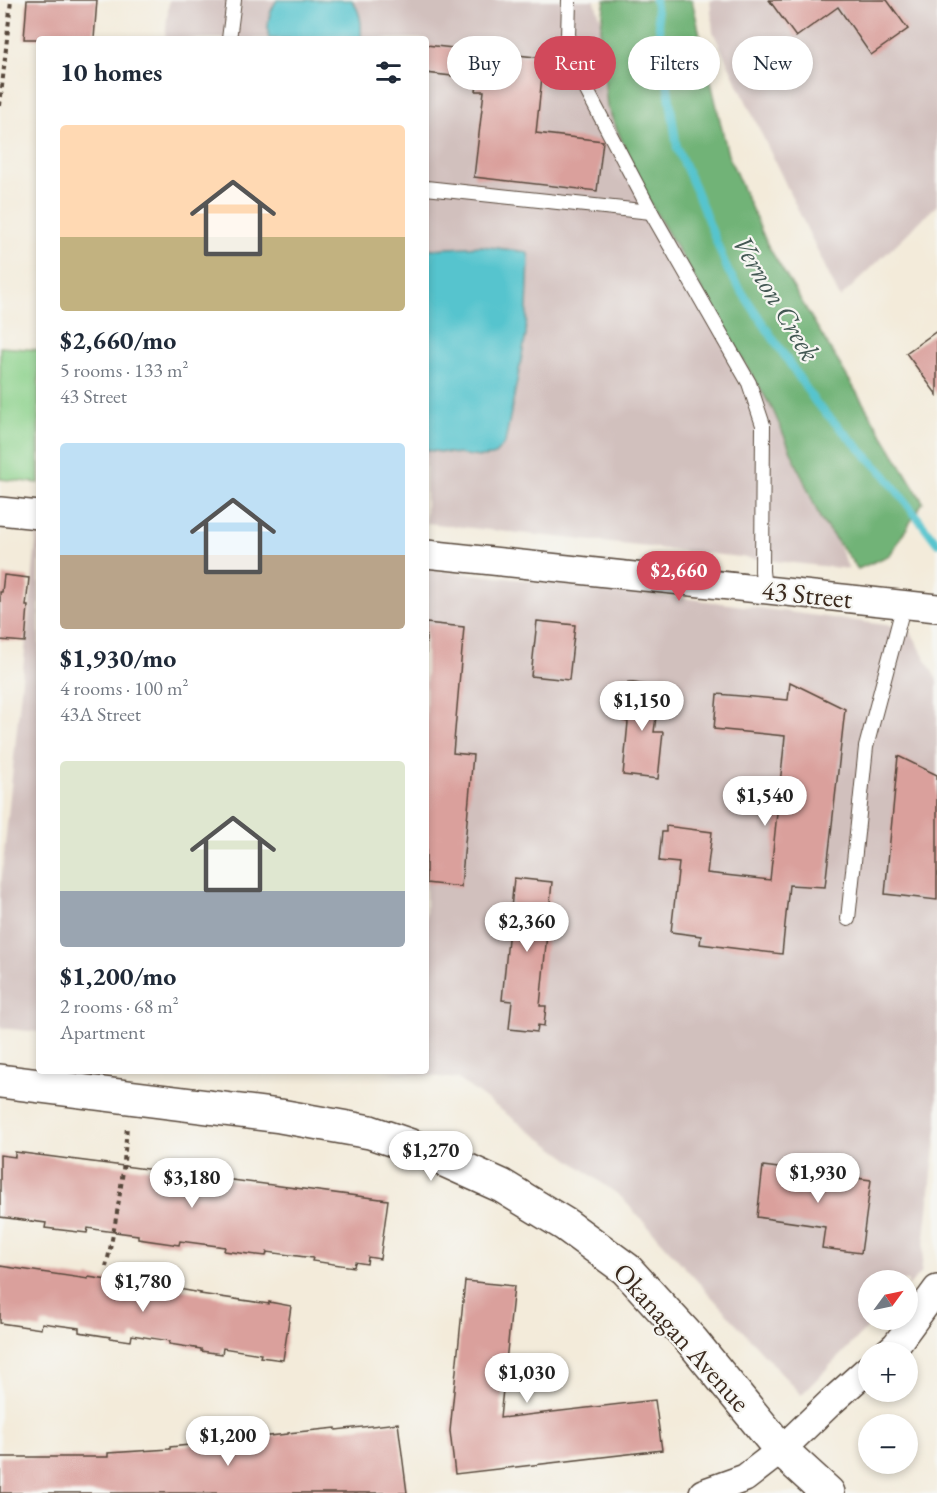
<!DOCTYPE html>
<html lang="en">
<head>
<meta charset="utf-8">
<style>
  :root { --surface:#fff; --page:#f6f6f7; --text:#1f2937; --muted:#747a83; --accent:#d1495b }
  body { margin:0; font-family:"EB Garamond",serif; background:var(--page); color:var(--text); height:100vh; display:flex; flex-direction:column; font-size:22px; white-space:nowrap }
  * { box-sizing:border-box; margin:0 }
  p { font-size:20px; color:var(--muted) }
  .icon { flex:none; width:33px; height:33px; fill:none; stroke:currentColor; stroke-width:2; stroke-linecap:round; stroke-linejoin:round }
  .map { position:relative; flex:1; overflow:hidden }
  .drawer { position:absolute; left:36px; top:36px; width:393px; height:1038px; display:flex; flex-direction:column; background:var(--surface); border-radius:6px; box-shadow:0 3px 9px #0003 }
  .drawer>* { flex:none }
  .top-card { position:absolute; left:447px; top:36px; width:399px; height:54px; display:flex; gap:12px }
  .needle { width:39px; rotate:57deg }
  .buttons { position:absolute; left:858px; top:1270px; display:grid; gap:12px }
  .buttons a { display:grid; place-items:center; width:60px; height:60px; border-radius:50%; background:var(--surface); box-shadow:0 3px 9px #0003; font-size:30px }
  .price { position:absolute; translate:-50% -51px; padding:0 14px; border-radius:21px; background:#fff; color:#222; font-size:20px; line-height:39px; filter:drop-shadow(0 2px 3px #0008) }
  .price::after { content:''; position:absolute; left:50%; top:36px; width:18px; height:14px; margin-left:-9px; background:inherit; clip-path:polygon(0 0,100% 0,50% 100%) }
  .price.selected { background:var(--accent); color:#fff }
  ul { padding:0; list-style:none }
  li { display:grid; align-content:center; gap:12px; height:318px; padding:0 24px }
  li span { display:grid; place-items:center; height:186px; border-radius:6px; color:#555 }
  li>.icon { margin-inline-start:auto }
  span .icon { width:108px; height:108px; fill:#fffc; stroke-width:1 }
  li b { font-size:26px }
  h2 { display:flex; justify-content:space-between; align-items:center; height:72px; padding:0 24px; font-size:26px }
  .chip { padding:0 21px; border-radius:27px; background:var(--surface); box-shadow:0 3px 9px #0003; font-size:21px; line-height:54px }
  .chip.selected { background:var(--accent); color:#fff }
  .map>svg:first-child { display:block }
  .industrial { fill:#d1c0bd }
  .green { fill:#8cd18b; stroke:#647e54; stroke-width:1.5 }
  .forest { fill:#71b377; stroke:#566e4a; stroke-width:1.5 }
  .water { fill:#57c4ce; stroke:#497776; stroke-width:1.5 }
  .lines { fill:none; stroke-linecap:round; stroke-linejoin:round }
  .stream { stroke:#57c4ce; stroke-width:8 }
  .building { fill:#daa09c }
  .lane-casing { stroke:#57473a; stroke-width:16 }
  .street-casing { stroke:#57473a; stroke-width:30 }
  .secondary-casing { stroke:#57473a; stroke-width:36 }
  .path { stroke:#57473a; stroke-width:4; stroke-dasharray:4.5 4.5; stroke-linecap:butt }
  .lane { stroke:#fff; stroke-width:14 }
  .street { stroke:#fff; stroke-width:27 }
  .secondary { stroke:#fff; stroke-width:33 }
  .labels { text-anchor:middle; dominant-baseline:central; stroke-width:4.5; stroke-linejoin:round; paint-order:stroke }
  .street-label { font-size:27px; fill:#3b2a1e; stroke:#f6f6f2 }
  .water-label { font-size:28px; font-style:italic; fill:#435853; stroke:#f6f6f2 }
</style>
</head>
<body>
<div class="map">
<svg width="937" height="1493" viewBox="0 0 937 1493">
  <rect width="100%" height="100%" fill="#f6f6f2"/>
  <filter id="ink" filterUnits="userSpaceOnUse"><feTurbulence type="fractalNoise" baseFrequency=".0167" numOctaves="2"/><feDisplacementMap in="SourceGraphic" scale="12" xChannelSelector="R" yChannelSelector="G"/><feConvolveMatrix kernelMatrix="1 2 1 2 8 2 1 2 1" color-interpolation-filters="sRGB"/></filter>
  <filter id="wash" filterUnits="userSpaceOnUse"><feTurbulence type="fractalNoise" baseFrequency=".008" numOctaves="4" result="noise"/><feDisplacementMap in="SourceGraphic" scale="24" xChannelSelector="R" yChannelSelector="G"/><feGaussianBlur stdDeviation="1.35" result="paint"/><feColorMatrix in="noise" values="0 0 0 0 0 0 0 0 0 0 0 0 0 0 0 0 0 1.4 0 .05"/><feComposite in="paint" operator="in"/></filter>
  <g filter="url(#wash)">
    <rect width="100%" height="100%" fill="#f3ebda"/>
    <g class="industrial">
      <path d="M169,0H594L677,223L776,407L849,569L426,523V39H165Z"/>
      <path d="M710,0H937V205L840,298L713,32Z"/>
      <path d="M38,525H39V1032L0,1028V893Z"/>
      <path d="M426,569L684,598L909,628L937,680V1129L921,1273L908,1287V1281H868V1320H875L801,1395L620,1196L458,1079L383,1071H426Z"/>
    </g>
    <path class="green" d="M0,347L39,350V483L0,479Z"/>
    <path class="forest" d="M605,0H692L728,155L768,246L923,502L890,555L858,569L821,520L773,410L646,196L607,106L600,34Z"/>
    <g class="water">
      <path d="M277,0H352C361,13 362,24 361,39H269C266,26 269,11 277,0Z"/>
      <path d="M482,246L527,252L529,257L526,335L505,443L493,456L480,457L426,450V248L433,249Z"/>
    </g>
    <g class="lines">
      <path class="stream" d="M655,0L677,148L695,188L728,271L816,403L884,474L937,543"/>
    </g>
    <g id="blocks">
      <g class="building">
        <path d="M27,0H97L94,39H24Z"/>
        <path d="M769,0H887L908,29L871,55L838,7L796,37Z"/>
        <path d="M426,45L544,58L536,133L603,141L597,191L474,177L484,91H476L478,79L426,73Z"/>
        <path d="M937,331V395L906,353Z"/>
        <path d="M4,575L29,578L26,606H28L25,642L0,640V592H2Z"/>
        <path d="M537,621L575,625L569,680L531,676Z"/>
        <path d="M426,623L464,627L453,753L473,755L461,887L426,883Z"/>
        <path d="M628,682L660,687L654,732H663L658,779L623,775L628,722L623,721Z"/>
        <path d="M790,682L845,709L825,887L789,885L782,954L700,944L701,936L671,932L679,863L659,861L662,832H666V826L712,832L707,873L770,880L785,736L714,729L717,694L788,700Z"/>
        <path d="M898,756L937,775V900L885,894Z"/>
        <path d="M514,878L552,882L540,1006H546L544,1026L538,1025L537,1032L509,1029L512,1001L502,1000Z"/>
        <path d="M15,1152L388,1200L380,1259L368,1257L367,1264L355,1262L354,1267L312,1261L313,1258L267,1252L266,1256L224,1251L225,1247L180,1241L179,1245L138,1239V1235L100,1230L88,1228L87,1233L45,1228L46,1223L0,1217V1155L15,1157Z"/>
        <path d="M763,1166L871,1180L861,1253L822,1248L825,1227L757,1217Z"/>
        <path d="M0,1266L88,1279V1277L178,1291L179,1289L201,1293L200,1294L269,1304V1302L291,1306L283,1360L260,1357L261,1354L223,1348L222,1354L201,1351V1349L169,1344L170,1341L132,1335L131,1341L110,1338V1337L79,1332V1328L42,1323L41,1329L0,1323Z"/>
        <path d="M465,1281L514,1286L500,1418L655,1400L662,1450L455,1474L450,1431Z"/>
        <path d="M398,1423L407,1493H0V1457H108V1453L170,1449V1447L229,1441V1440L288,1434V1433L336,1428V1430Z"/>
      </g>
    </g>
  </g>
  <g filter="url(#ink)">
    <use href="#blocks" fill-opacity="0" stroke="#57473a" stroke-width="1.5"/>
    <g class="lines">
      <defs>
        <g id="lane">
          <path d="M569,0L568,37L584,85L651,212L749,383L763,425L762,571L764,589"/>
          <path d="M229,39L234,0"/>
          <path d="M426,188L651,212"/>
          <path d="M848,919L866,747L904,604"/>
        </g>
        <g id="street">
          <path d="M0,511L39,515"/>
          <path d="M426,554L937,608"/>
          <path d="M887,1353L896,1345L937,1289"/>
          <path d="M703,1493L745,1478L781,1450L831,1402L868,1369"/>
        </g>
        <path id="secondary" d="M0,1081L280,1116L370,1132L420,1149L502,1186L566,1225L626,1269L692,1341L781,1450L828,1493"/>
      </defs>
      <use href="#lane" class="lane-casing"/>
      <use href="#street" class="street-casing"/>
      <use href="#secondary" class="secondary-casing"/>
      <g class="path">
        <path d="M0,106L11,0"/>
        <path d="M106,1267C117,1220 124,1173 127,1125"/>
      </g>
      <use href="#lane" class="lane"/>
      <use href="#street" class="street"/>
      <use href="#secondary" class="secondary"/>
    </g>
  </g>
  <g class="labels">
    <g class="street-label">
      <text transform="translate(807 594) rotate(6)">43 Street</text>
      <text transform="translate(682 1337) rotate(48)">Okanagan Avenue</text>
    </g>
    <g class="water-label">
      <text transform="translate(777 298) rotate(59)">Vernon Creek</text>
    </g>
  </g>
</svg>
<div class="buttons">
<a><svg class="needle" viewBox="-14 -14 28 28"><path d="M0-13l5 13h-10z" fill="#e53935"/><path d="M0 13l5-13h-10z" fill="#747a83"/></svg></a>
<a>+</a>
<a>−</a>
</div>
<b class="price selected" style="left:679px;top:602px">$2,660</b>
<b class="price" style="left:642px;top:732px">$1,150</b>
<b class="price" style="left:765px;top:827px">$1,540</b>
<b class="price" style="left:527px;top:953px">$2,360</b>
<b class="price" style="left:431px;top:1182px">$1,270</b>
<b class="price" style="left:818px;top:1204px">$1,930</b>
<b class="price" style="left:192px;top:1209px">$3,180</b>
<b class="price" style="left:143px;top:1313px">$1,780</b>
<b class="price" style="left:527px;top:1404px">$1,030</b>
<b class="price" style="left:228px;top:1467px">$1,200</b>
<div class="top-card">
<a class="chip">Buy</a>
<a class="chip selected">Rent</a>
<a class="chip">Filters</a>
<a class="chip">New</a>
</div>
<section class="drawer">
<h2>10 homes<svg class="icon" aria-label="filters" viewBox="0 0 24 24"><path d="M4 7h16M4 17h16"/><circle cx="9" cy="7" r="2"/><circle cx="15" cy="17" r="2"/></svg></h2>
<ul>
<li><span style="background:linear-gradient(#ffd9b3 60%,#c2b280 0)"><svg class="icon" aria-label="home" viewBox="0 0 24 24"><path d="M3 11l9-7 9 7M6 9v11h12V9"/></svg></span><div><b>$2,660/mo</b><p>5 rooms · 133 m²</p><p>43 Street</p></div></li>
<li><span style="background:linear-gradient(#bfe0f5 60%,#b9a48a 0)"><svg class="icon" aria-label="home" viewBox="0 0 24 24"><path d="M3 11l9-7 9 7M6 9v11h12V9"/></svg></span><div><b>$1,930/mo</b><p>4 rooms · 100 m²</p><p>43A Street</p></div></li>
<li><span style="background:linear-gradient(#dfe7d0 70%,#9aa5b1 0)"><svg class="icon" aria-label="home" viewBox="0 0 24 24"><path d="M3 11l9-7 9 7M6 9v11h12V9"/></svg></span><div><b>$1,200/mo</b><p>2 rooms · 68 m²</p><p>Apartment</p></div></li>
</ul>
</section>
</div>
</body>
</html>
